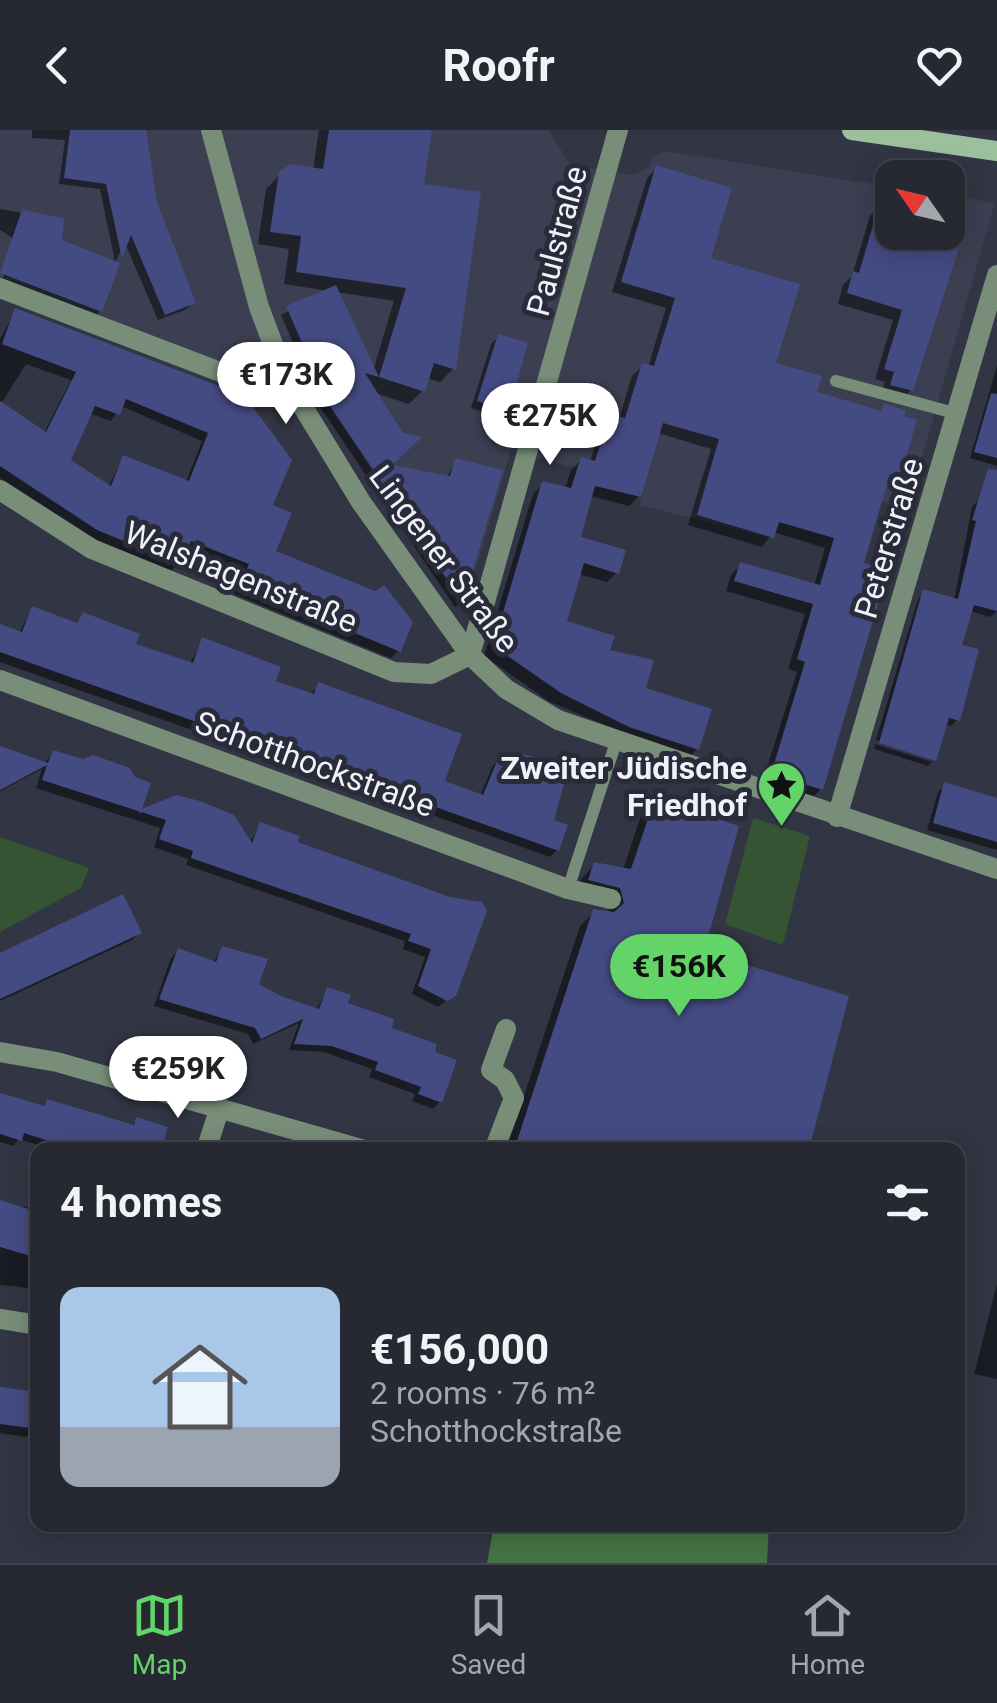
<!DOCTYPE html>
<html lang="en">
<head>
<meta charset="utf-8">
<style>
  :root { --surface:#262832; --page:#32343e; --text:#f1f3f6; --muted:#a4a6ac; --line:#42444d; --accent:#63d468 }
  body { margin:0; font-family:Roboto,sans-serif; background:var(--page); color:var(--text); height:100vh; display:flex; flex-direction:column; font-size:38px; white-space:nowrap }
  * { box-sizing:border-box; margin:0 }
  p { font-size:32px; color:var(--muted) }
  .icon { flex:none; width:55px; height:55px; fill:none; stroke:currentColor; stroke-width:2; stroke-linecap:round; stroke-linejoin:round }
  .map { position:relative; flex:1; overflow:hidden }
  .drawer { position:absolute; left:30px; top:1012px; width:935px; height:390px; display:flex; flex-direction:column; background:var(--surface); border-radius:20px; box-shadow:0 5px 25px #0003,0 0 0 2px var(--line) }
  .drawer>* { flex:none }
  .needle { width:65px; rotate:304deg }
  .tools { position:absolute; left:875px; top:30px; display:grid; gap:20px }
  .tools a { display:grid; place-items:center; width:90px; height:90px; border-radius:20px; background:var(--surface); box-shadow:0 5px 25px #0003,0 0 0 2px var(--line); font-size:50px }
  .price { position:absolute; translate:-50% -85px; padding:0 22px; border-radius:35px; background:#fff; color:#222; font-size:32px; line-height:65px; filter:drop-shadow(0 2px 5px #0008) }
  .price::after { content:''; position:absolute; left:50%; top:60px; width:30px; height:22px; margin-left:-15px; background:inherit; clip-path:polygon(0 0,100% 0,50% 100%) }
  .price.active { background:var(--accent); color:#111 }
  ul { padding:0; list-style:none }
  li { display:flex; align-items:center; gap:30px; height:250px; padding:0 30px }
  li+li { border-top:2px solid var(--line) }
  li span { display:grid; place-items:center; flex:none; width:280px; height:200px; border-radius:20px; color:#555 }
  li>.icon { margin-inline-start:auto }
  span .icon { width:120px; height:120px; fill:#fffc; stroke-width:1 }
  li b { font-size:42px }
  h2 { display:flex; justify-content:space-between; align-items:center; height:120px; padding:0 30px; font-size:42px }
  header { display:flex; justify-content:space-between; align-items:center; height:130px; padding:0 30px; background:var(--surface); font-size:45px; font-weight:700 }
  .tabs { display:flex; justify-content:space-around; align-items:center; height:140px; border-top:2px solid var(--line); background:var(--surface); font-size:28px; color:var(--muted) }
  .tabs a { display:grid; justify-items:center; gap:5px }
  .tabs .active { color:var(--accent) }
  .map>svg:first-child { display:block }
  .built { fill:#3b3f51 }
  .green { fill:#345434 }
  .forest { fill:#437444 }
  .shadow { fill:#0007; fill-rule:evenodd }
  .building { fill:#444b83; fill-rule:evenodd }
  .lines { fill:none; stroke-linecap:round; stroke-linejoin:round }
  .service { stroke:#788e78; stroke-width:12 }
  .minor { stroke:#788e78; stroke-width:20 }
  .secondary { stroke:#9dc09c; stroke-width:20 }
  .labels { text-anchor:middle; dominant-baseline:central; stroke-width:10; stroke-linejoin:round; paint-order:stroke }
  .street-label { font-size:32px; fill:#f0f2fb; stroke:#292b38 }
  .poi-label { font-size:32px; font-weight:bold; fill:#f0f2fb; stroke:#292b38; text-anchor:end }
</style>
</head>
<body>
<header><svg class="icon" aria-label="back" viewBox="0 0 24 24"><path d="M15 5l-7 7 7 7"/></svg>Roofr<svg class="icon" aria-label="heart" viewBox="0 0 24 24"><path d="M12 20l-8-8c-3-5 5-10 8-4 3-6 11-1 8 4z"/></svg></header>
<div class="map">
<svg width="997" height="1433" viewBox="0 0 997 1433">
  <rect width="100%" height="100%" fill="#323543"/>
  <path class="built" d="M0,0H548L571,35L632,45L648,38L652,28L665,21L892,57V102H948V65L995,73L907,379L794,345L774,409L640,375L644,356L511,321L468,464L458,468L324,270L0,158Z"/>
  <g class="green">
    <path d="M753,688L810,706L783,815L725,794Z"/>
    <path d="M0,707L89,738L81,758L0,802Z"/>
  </g>
  <path class="forest" d="M494,1395H769L767,1433H487Z"/>
  <g class="shadow">
    <path d="M32,0H143L154,72L193,172L187,179L158,190L125,113L115,132L100,59L59,54L65,10L32,8Z"/>
    <path d="M319,0H429L422,56L453,239L440,252L427,248L423,260L409,274L375,263L387,337L446,348L456,331L500,342L461,472L455,477L322,280L281,185L329,161L284,154L289,119L258,114L266,59L281,44L313,40ZM337,162L394,171L373,241Z"/>
    <path d="M657,38L773,234L814,264L879,283L885,277L898,346L884,355L861,435L821,659L811,669L774,657L776,648L765,644L797,542L788,539L805,484L726,461L731,445L741,435L814,456L825,418L773,402L762,417L688,395L711,319L658,303L639,366L629,376L590,366L578,408L617,442L607,452L578,444L564,493L607,522L697,619L687,629L550,572L484,526L533,364L543,354L565,360L571,340L581,330L590,332L600,297L610,286L619,289L632,246L643,236L648,237L666,178L612,162L647,48Z"/>
    <path d="M880,75L892,79V102H948V95L963,99L911,260L900,271L881,265L885,252L875,249L893,190L838,174L843,155L852,146L870,86Z"/>
    <path d="M0,79L61,90L59,111L100,181L94,187L0,152L23,115L0,100Z"/>
    <path d="M16,181L243,268L270,377L273,422L399,520L391,528L234,464L243,442L186,418L172,441L89,407L0,348V209ZM26,234L71,250L44,303L1,274ZM121,276L202,311L186,352L123,328L108,357L67,331L89,283L111,291Z"/>
    <path d="M498,207L507,280L500,287L471,278L491,214Z"/>
    <path d="M997,236V336L970,328Z"/>
    <path d="M979,370L997,375V481L990,487L970,481L959,517L957,590L951,596L944,594L934,627L876,610L918,469L924,462L954,471L972,377Z"/>
    <path d="M32,479L75,495L84,485L133,515L189,535L203,510L273,552L310,565L319,555L442,652L480,666L493,635L512,624L551,692L557,720L550,727L0,532V496L19,503Z"/>
    <path d="M875,614L932,632L928,636L874,619Z"/>
    <path d="M0,619L44,634L53,622L148,654L138,684L176,667L249,713L261,695L295,714L449,769L454,865L438,877L412,864L425,827L403,819L405,811L186,735L188,729L154,717L160,698L36,658L42,639L0,661Z"/>
    <path d="M945,655L997,670V720L927,700L938,662Z"/>
    <path d="M655,671L701,824L807,1020H506L580,796L594,782L610,784L606,772L576,764L581,749L595,735L623,740L641,685Z"/>
    <path d="M139,803L132,810L0,871V824Z"/>
    <path d="M223,818L255,856L316,880L328,859L388,899L440,972L433,979L412,971L415,964L369,947L372,939L324,922L289,920L299,893L253,914L248,904L154,876L171,828L178,821L213,833Z"/>
    <path d="M0,968L42,978L48,972L130,997L137,990L159,1020H54L19,1009L13,1016L0,1012Z"/>
    <path d="M0,1075L38,1078V1159L0,1155Z"/>
    <path d="M997,1154V1249L974,1244Z"/>
    <path d="M0,1260L35,1298L26,1307L0,1303Z"/>
  </g>
  <g class="building">
    <path d="M70,0H146L157,72L196,173L165,185L131,105L122,129L106,54L64,48Z"/>
    <path d="M329,0H432L424,54L481,62L456,240L434,233L425,262L379,247L406,158L296,142L301,106L270,102L279,42L290,34L323,39Z"/>
    <path d="M656,35L732,58L711,128L800,154L776,233L822,246L817,262L882,281L884,274L906,280L904,286L917,290L900,347L890,344L864,433L888,440L823,660L782,647L785,638L774,634L805,532L797,529L813,474L734,451L740,432L820,455L834,408L779,392L774,408L697,385L719,309L663,293L641,367L595,356L581,407L626,420L619,444L584,433L567,491L615,506L610,520L654,530L646,558L712,579L699,620L629,597L561,563L493,516L542,351L571,358L581,327L595,331L610,284L625,288L642,233L654,236L675,168L621,152Z"/>
    <path d="M887,47L892,48V102H964L913,261L890,255L894,242L884,239L902,180L847,163L853,141L859,143Z"/>
    <path d="M22,80L64,88L62,110L120,133L102,182L0,143Z"/>
    <path d="M336,155L379,247L365,243L403,303L422,307L392,335L450,346L455,328L503,340L463,473L328,273L286,176Z"/>
    <path d="M15,178L245,266L292,330L273,375L292,383L276,421L375,461L384,455L413,492L401,522L240,456L249,434L191,411L182,435L97,400L0,336V271L46,302L76,242L2,214ZM126,269L208,303L189,351L123,325L111,356L71,330L95,276L120,285Z"/>
    <path d="M498,204L528,213L509,281L477,271Z"/>
    <path d="M991,263L997,264V328L974,322Z"/>
    <path d="M988,339L997,340V481L974,475L962,515L979,519L960,591L949,588L936,631L879,613L923,459L958,469L976,391L972,390Z"/>
    <path d="M32,476L77,493L83,482L140,504L136,514L193,533L202,507L281,537L276,551L314,564L318,552L462,604L445,651L483,665L500,624L509,627L511,621L569,636L554,690L568,695L559,721L0,522V494L22,502Z"/>
    <path d="M0,616L48,633L53,620L83,629L93,625L130,638L135,647L151,653L142,679L176,665L200,671L234,685L252,713L260,692L300,706L298,712L450,767L482,772L487,781L456,866L447,871L418,856L431,819L408,811L411,804L191,728L193,721L159,709L166,690L42,650L47,635L0,660Z"/>
    <path d="M944,652L997,668V712L933,693Z"/>
    <path d="M655,668L739,696L704,822L849,866L809,1020H514L593,779L614,782L624,773L620,758L588,750L594,732L631,739Z"/>
    <path d="M123,764L142,803L0,869V823Z"/>
    <path d="M222,816L268,829L259,854L281,866L319,879L327,857L351,865L348,873L394,889L392,898L437,914L435,922L457,930L442,973L418,964L421,957L375,940L378,932L332,916L294,914L303,889L261,909L255,898L159,869L178,818L216,832Z"/>
    <path d="M0,963L45,976L47,969L134,995L136,987L168,997L161,1020H66L67,1017L24,1003L22,1011L0,1004Z"/>
    <path d="M0,1070L38,1082V1122L33,1121L31,1126L0,1117Z"/>
    <path d="M0,1257L38,1262V1299L0,1294Z"/>
  </g>
  <g class="lines">
    <g class="service">
      <path d="M836,251L958,284"/>
      <path d="M568,759L616,612"/>
    </g>
    <g class="minor">
      <path d="M211,0L259,177L286,249L361,372L470,525L506,559L558,590L997,739"/>
      <path d="M0,158L244,251L286,249"/>
      <path d="M0,360L92,419L394,542L431,544L470,525"/>
      <path d="M470,525L618,0"/>
      <path d="M0,550L568,759L611,769"/>
      <path d="M837,687L997,145"/>
      <path d="M0,922L57,932L365,1020"/>
      <path d="M206,1020L220,977"/>
      <path d="M494,1020L514,968L505,950L491,940L506,899"/>
      <path d="M0,1189L38,1195"/>
    </g>
    <path class="secondary" d="M852,0L997,21"/>
  </g>
  <defs>
    <symbol id="sight-pin" viewBox="-11 -11 22 30"><path d="M0 17L-7.5 6A9.5 9.5 0 1 1 7.5 6Z" fill="#63d468" stroke="#292b38"/><path d="M0-6L1.8-2.2L6-1.7L2.9 1.2L3.7 5.4L0 3.3L-3.7 5.4L-2.9 1.2L-6-1.7L-1.8-2.2Z" fill="#111"/></symbol>
  </defs>
  <g fill-rule="evenodd">
    <use href="#sight-pin" x="754" y="628" width="55" height="75"/>
  </g>
  <g class="labels">
    <g class="street-label">
      <text transform="translate(557 111) rotate(-75)">Paulstraße</text>
      <text transform="translate(889 408) rotate(-73)">Peterstraße</text>
      <text transform="translate(444 429) rotate(53)">Lingener Straße</text>
      <text transform="translate(241 447) rotate(22)">Walshagenstraße</text>
      <text transform="translate(315 634) rotate(20)">Schotthockstraße</text>
    </g>
    <g class="poi-label">
      <text x="747" y="638">Zweiter Jüdische<tspan x="747" dy="37">Friedhof</tspan></text>
    </g>
  </g>
</svg>
<div class="tools">
<a><svg class="needle" viewBox="-14 -14 28 28"><path d="M0-13l5 13h-10z" fill="#e53935"/><path d="M0 13l5-13h-10z" fill="#a4a6ac"/></svg></a>
</div>
<b class="price" style="left:286px;top:297px">€173K</b>
<b class="price" style="left:550px;top:338px">€275K</b>
<b class="price active" style="left:679px;top:889px">€156K</b>
<b class="price" style="left:178px;top:991px">€259K</b>
<section class="drawer">
<h2>4 homes<svg class="icon" aria-label="filters" viewBox="0 0 24 24"><path d="M4 7h16M4 17h16"/><circle cx="9" cy="7" r="2"/><circle cx="15" cy="17" r="2"/></svg></h2>
<ul>
<li><span style="background:linear-gradient(#a9c7e8 70%,#9aa5b1 0)"><svg class="icon" aria-label="home" viewBox="0 0 24 24"><path d="M3 11l9-7 9 7M6 9v11h12V9"/></svg></span><div><b>€156,000</b><p>2 rooms · 76 m²</p><p>Schotthockstraße</p></div></li>
</ul>
</section>
</div>
<nav class="tabs">
<a class="active"><svg class="icon" aria-label="map" viewBox="0 0 24 24"><path d="M3 6l6-2 6 2 6-2v14l-6 2-6-2-6 2zM9 4v14M15 6v14"/></svg>Map</a>
<a><svg class="icon" aria-label="saved" viewBox="0 0 24 24"><path d="M7 4h10v16l-5-4-5 4z"/></svg>Saved</a>
<a><svg class="icon" aria-label="home" viewBox="0 0 24 24"><path d="M3 11l9-7 9 7M6 9v11h12V9"/></svg>Home</a>
</nav>
</body>
</html>
